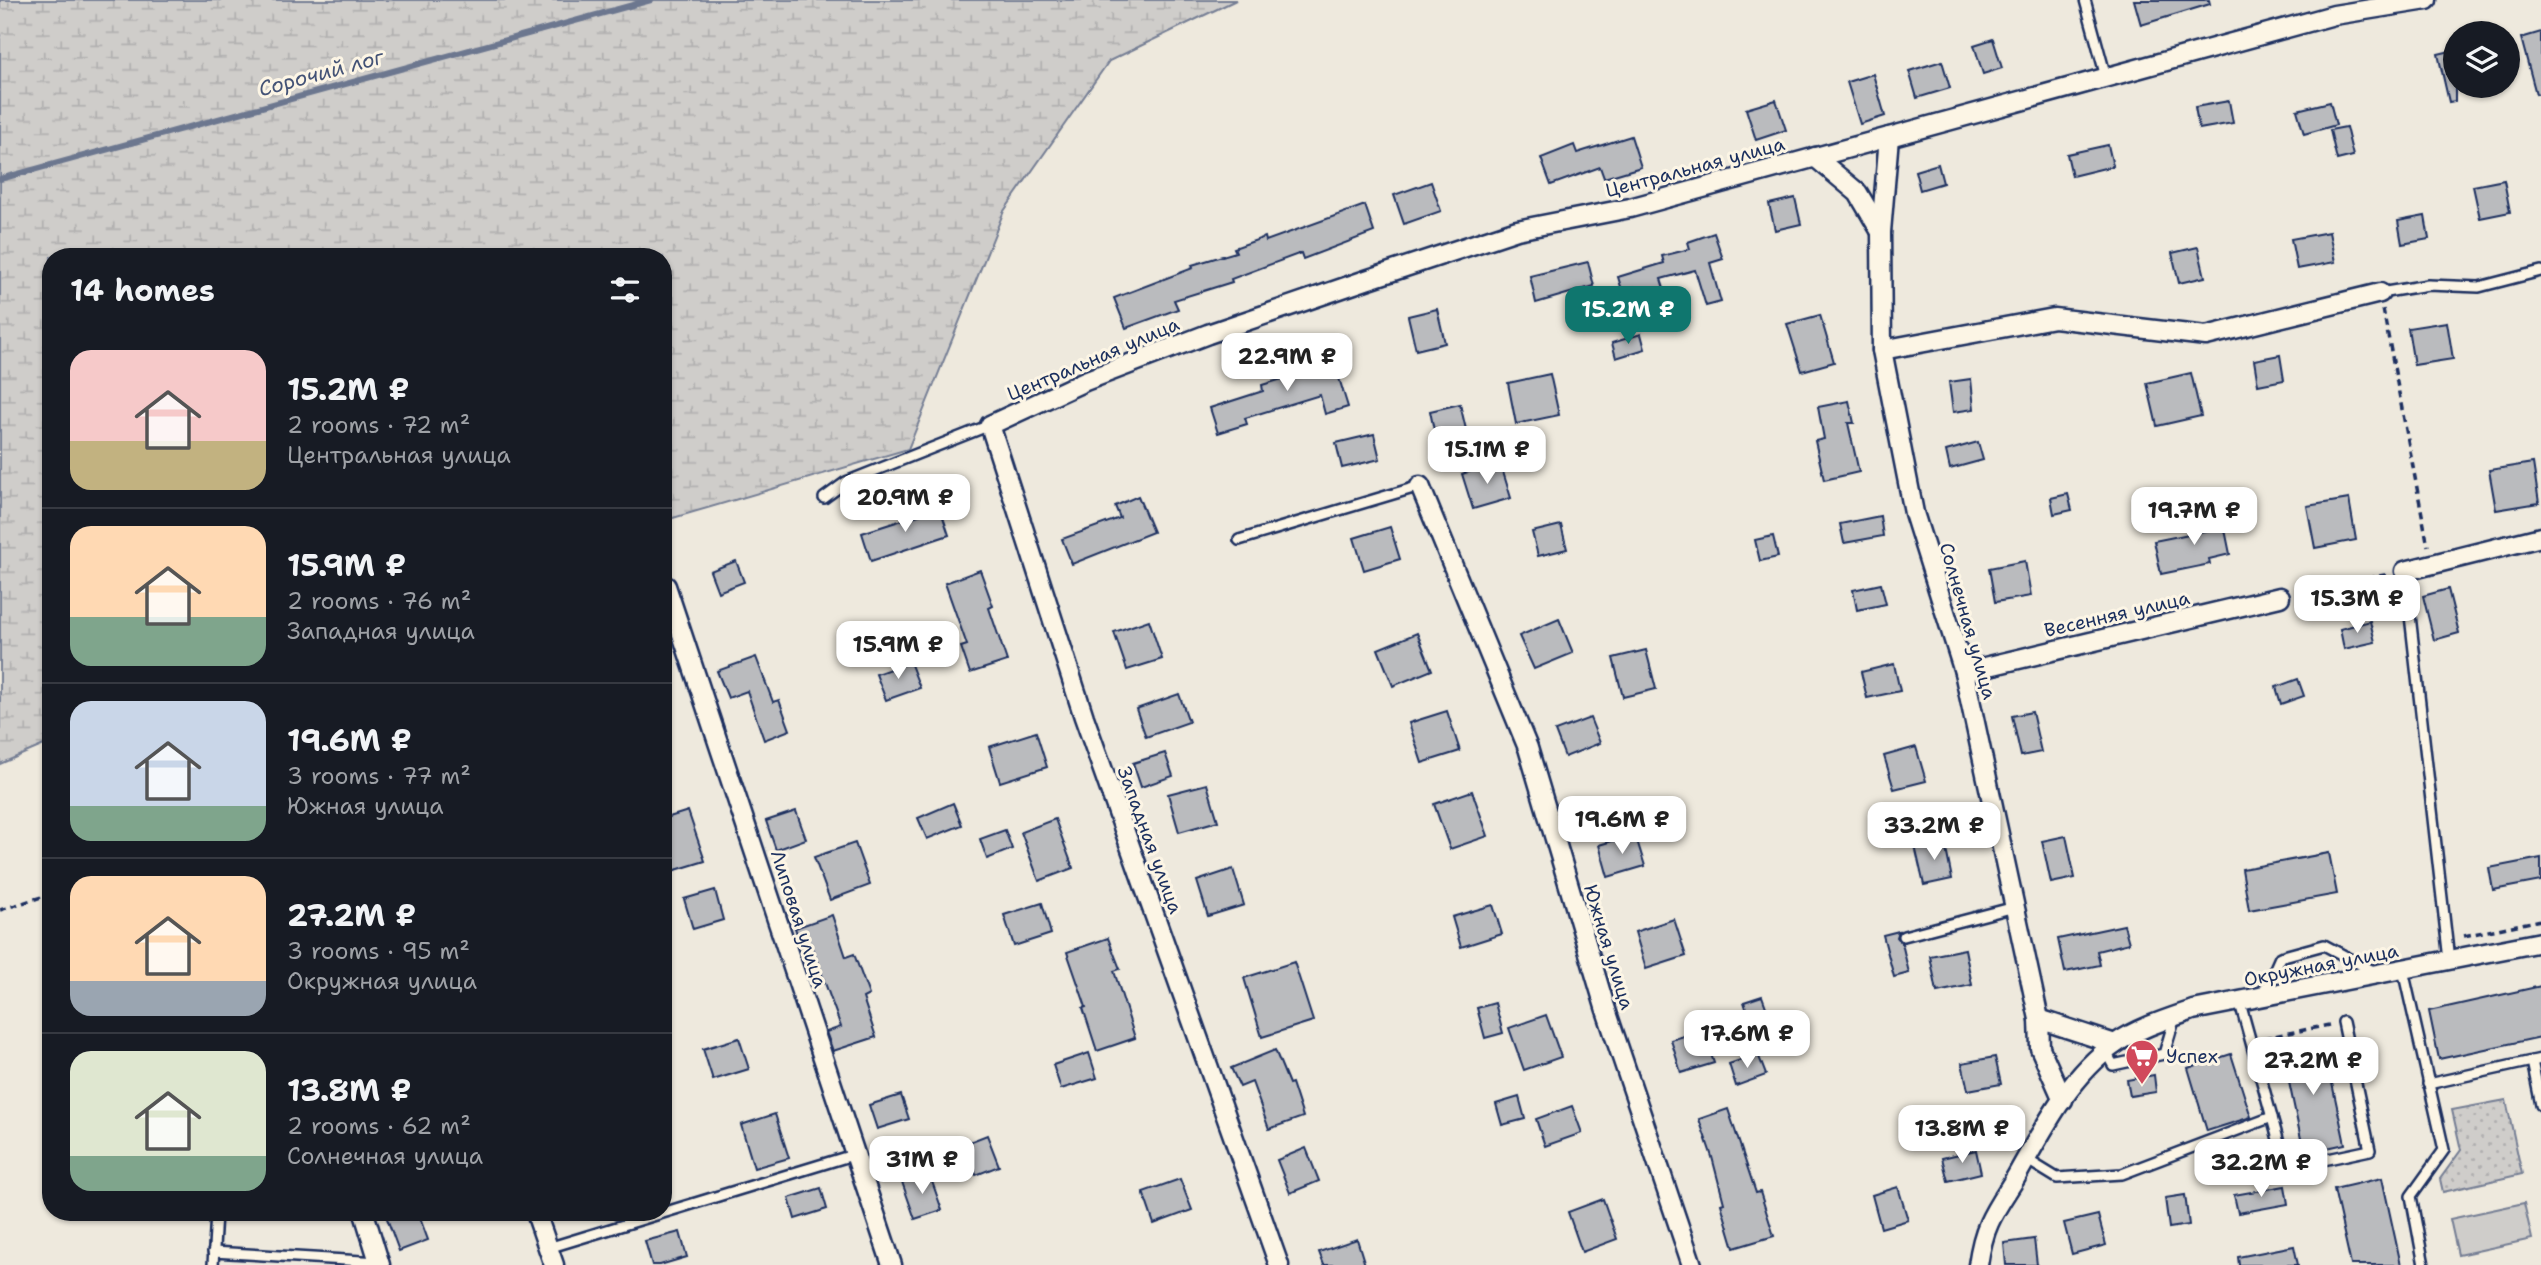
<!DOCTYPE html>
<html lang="en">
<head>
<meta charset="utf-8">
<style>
  :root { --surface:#171b24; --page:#20242c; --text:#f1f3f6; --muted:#9ea1a6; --line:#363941; --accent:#0f766e }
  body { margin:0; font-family:"Shantell Sans",sans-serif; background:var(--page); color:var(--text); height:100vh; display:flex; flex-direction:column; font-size:26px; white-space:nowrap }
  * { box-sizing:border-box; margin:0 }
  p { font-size:23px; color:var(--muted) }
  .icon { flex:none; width:38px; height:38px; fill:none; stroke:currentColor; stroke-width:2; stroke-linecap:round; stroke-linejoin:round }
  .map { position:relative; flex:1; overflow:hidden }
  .details { position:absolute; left:42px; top:248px; width:630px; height:973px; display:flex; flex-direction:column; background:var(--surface); border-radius:28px; box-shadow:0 2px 5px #0004 }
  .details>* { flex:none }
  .buttons { position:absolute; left:2443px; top:21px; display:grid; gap:14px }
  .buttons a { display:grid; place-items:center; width:77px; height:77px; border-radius:50%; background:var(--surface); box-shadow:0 2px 5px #0004; font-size:35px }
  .price { position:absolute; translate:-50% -60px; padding:0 16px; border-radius:14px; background:#fff; color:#222; font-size:23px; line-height:46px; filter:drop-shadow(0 2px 4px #0008) }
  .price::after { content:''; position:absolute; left:50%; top:42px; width:21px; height:16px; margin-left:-10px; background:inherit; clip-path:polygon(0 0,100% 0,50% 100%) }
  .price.selected { background:var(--accent); color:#fff }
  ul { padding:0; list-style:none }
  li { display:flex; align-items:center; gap:21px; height:175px; padding:0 28px }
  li+li { border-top:2px solid var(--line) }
  li span { display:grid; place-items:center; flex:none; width:196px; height:140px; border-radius:21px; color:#555 }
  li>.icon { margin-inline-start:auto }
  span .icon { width:84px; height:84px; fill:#fffc; stroke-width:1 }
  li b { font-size:30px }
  h2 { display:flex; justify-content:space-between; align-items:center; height:84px; padding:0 28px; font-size:30px }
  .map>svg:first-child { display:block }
  .green { fill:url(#green-dots); stroke:#757e94; stroke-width:2 }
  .wetland { fill:url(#wetland-marsh); stroke:#757e94; stroke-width:2 }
  .pitch { fill:#cfcdca; stroke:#757e94; stroke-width:2 }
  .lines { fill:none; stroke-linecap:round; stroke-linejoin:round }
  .stream { stroke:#6c778f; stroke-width:6 }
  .building { fill:#babbbe; stroke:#1b2f5e; stroke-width:2 }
  .service-casing { stroke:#1b2f5e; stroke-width:14 }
  .minor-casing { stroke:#1b2f5e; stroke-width:23 }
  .path { stroke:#1b2f5e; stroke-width:3.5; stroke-dasharray:7 5; stroke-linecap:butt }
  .service { stroke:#fcf5e5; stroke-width:9 }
  .minor { stroke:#fcf5e5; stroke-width:18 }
  .labels { text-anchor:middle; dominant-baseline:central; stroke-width:6; stroke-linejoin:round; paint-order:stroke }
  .street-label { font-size:19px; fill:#1b2f5e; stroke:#fcf5e5 }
  .poi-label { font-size:19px; fill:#1b2f5e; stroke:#fcf5e5; text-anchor:start }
  .water-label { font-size:21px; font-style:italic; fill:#445376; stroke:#fcf5e5 }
</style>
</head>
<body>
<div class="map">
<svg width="2541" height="1265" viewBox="0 0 2541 1265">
  <defs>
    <pattern id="green-dots" width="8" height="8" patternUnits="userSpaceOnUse" patternTransform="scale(1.75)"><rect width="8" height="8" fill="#cfcdca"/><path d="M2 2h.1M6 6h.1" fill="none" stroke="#b1b0b0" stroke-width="1.8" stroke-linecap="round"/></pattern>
    <pattern id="wetland-marsh" width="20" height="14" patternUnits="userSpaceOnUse" patternTransform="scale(1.75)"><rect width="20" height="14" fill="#cfcdca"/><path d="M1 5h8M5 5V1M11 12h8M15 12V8" fill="none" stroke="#b1b0b0"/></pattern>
  </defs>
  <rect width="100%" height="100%" fill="#eee9dd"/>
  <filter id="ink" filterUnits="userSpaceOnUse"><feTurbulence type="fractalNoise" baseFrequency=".0143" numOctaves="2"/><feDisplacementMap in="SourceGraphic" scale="14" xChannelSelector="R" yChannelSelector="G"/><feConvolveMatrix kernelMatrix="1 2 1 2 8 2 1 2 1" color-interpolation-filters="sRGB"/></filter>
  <g filter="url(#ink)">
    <path class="green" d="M2506,1100L2522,1174L2443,1192L2440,1179L2461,1150L2452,1110Z"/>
    <path class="wetland" d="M0,0H1236L1109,61L1004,211L908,449L663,521V257H51V742L0,764Z"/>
    <path class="pitch" d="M2524,1203L2532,1239L2458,1255L2450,1219Z"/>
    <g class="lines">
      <path class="stream" d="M0,179L651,0"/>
    </g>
    <g class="building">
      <path d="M2134,0H2209L2210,4L2141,25Z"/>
      <path d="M2541,32V93L2536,94L2521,38Z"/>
      <path d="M1993,39L2002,68L1983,74L1974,45Z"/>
      <path d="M2455,50V101L2449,102L2438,54Z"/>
      <path d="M1942,61L1950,88L1917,98L1909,71Z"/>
      <path d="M1873,74L1885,116L1860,124L1847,82Z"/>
      <path d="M1776,100L1786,130L1756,140L1746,109Z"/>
      <path d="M2229,101L2233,123L2199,129L2195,107Z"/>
      <path d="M2330,102L2336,125L2304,134L2297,110Z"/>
      <path d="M2346,127L2353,156L2337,160L2330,130Z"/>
      <path d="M1631,136L1641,167L1604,178L1600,167L1551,185L1541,158L1574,145L1577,153Z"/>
      <path d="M2108,145L2113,166L2072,176L2067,154Z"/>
      <path d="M1938,164L1943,183L1920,190L1915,171Z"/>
      <path d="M2504,180L2510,212L2480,218L2473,186Z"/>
      <path d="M1431,182L1441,211L1404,224L1394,195Z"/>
      <path d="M1795,198L1801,224L1775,230L1769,204Z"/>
      <path d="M1365,205L1374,232L1303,259L1301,253L1231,279L1232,282L1174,300L1178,309L1126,328L1114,298L1193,268L1192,265L1236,252L1234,248L1265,237L1266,241Z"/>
      <path d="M2425,216L2429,239L2402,244L2398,221Z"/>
      <path d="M2329,232L2335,262L2297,269L2291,239Z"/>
      <path d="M1714,233L1723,259L1710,263L1721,302L1706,306L1695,270L1661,279L1668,301L1641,310L1634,287L1622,290L1618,277L1664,263L1662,256L1690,249L1688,242Z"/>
      <path d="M2198,247L2205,277L2179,283L2172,253Z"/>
      <path d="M1588,262L1594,286L1536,303L1530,276Z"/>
      <path d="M1437,309L1445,343L1416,350L1408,316Z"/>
      <path d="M1820,315L1834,362L1802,371L1787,324Z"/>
      <path d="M2447,322L2453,359L2414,365L2408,328Z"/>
      <path d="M1641,334L1645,349L1616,358L1612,343Z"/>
      <path d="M1329,346L1348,407L1325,414L1320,395L1245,418L1247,424L1218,433L1210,408L1263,391L1262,385L1312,370L1307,352Z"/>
      <path d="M2280,355L2284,380L2258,385L2254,360Z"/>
      <path d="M2191,373L2201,416L2157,426L2147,383Z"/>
      <path d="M1550,374L1559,415L1516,424L1508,383Z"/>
      <path d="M1971,379L1974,409L1953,412L1949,382Z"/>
      <path d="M1849,401L1854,423H1848L1859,472L1824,480L1815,441L1824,439L1818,407Z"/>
      <path d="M1460,404L1468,438L1437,445L1430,411Z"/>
      <path d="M1374,434L1380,459L1342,468L1336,443Z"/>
      <path d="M1978,442L1983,460L1950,469L1946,451Z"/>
      <path d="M1500,462L1511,498L1473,509L1462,474Z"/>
      <path d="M2533,463L2539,503L2496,510L2489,470Z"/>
      <path d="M2068,494L2072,510L2054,514L2051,498Z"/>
      <path d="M1138,496L1153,532L1072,564L1062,539L1120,518L1115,506Z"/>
      <path d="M2349,499L2356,540L2315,548L2307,506Z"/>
      <path d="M940,508L949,535L871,561L862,533Z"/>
      <path d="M2221,510L2230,554L2209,559L2210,564L2161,574L2154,541L2209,530L2205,513Z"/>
      <path d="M1880,516L1883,536L1844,543L1840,524Z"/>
      <path d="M1561,525L1567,549L1538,556L1532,532Z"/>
      <path d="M1390,527L1400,559L1364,570L1354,538Z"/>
      <path d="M1773,536L1778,557L1760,561L1755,540Z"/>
      <path d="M736,561L744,582L718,592L710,571Z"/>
      <path d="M2025,561L2031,596L1995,602L1989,568Z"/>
      <path d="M980,570L993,606L989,608L1007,661L970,673L961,647L967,645L945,583Z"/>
      <path d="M1881,584L1886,604L1857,610L1853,590Z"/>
      <path d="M2448,589L2459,633L2434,640L2423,596Z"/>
      <path d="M1559,619L1573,653L1534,669L1519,636Z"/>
      <path d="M1149,620L1162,659L1127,670L1114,632Z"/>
      <path d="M2370,621L2375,642L2344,649L2340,629Z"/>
      <path d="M1417,633L1432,670L1393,686L1378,649Z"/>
      <path d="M1646,650L1656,689L1623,697L1613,658Z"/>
      <path d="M756,657L773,702L779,700L790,730L764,740L747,691L728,698L717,671Z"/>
      <path d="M910,662L920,688L886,700L876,674Z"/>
      <path d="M1894,664L1900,691L1867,698L1861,672Z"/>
      <path d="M2298,679L2304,696L2281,704L2276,687Z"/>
      <path d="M1179,694L1189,722L1146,737L1136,709Z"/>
      <path d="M1447,711L1460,751L1422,763L1409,723Z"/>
      <path d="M2032,712L2041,752L2021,756L2012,716Z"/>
      <path d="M1590,718L1600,743L1565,757L1555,731Z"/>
      <path d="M1036,732L1047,767L1000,782L989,747Z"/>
      <path d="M1916,747L1926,781L1894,789L1884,756Z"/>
      <path d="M1165,753L1173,776L1141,787L1133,763Z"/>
      <path d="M1207,784L1218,821L1179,832L1168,794Z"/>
      <path d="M1472,791L1488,836L1450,849L1434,804Z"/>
      <path d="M953,803L962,825L927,839L918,818Z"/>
      <path d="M688,811L705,861L669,872L663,855V819Z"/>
      <path d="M796,811L806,839L776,850L766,821Z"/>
      <path d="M1055,819L1073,868L1039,881L1021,832Z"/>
      <path d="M1005,830L1012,849L987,859L980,839Z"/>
      <path d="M1635,834L1645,866L1608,877L1599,845Z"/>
      <path d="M2066,836L2075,878L2051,883L2042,841Z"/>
      <path d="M1944,839L1952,879L1924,885L1915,846Z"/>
      <path d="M855,843L870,885L830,900L814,857Z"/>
      <path d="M2329,853L2337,894L2249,910L2242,869Z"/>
      <path d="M2541,858V881L2493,890L2489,868Z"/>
      <path d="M1233,869L1244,905L1208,916L1197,881Z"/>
      <path d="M715,890L723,920L693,929L684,899Z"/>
      <path d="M1042,903L1051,934L1014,946L1004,915Z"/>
      <path d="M1493,905L1502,934L1461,947L1452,917Z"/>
      <path d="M832,915L846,957L854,954L869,995L863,998L876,1037L833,1051L826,1032L841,1027L813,950L804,954L795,928Z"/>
      <path d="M1674,919L1686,956L1646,969L1635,932Z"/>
      <path d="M2124,925L2129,943L2097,951L2100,965L2065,972L2058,939Z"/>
      <path d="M1899,931L1897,937L1902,943L1909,973L1894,977L1883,935Z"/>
      <path d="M1108,938L1120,969L1114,971L1135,1038L1097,1051L1083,1008L1086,1007L1067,952Z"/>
      <path d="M1965,949L1972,985L1937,992L1930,956Z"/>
      <path d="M1294,962L1313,1021L1262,1037L1244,978Z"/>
      <path d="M2541,986V1037L2439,1059L2429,1011Z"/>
      <path d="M1762,996L1767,1010L1749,1017L1744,1002Z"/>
      <path d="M1495,1003L1503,1033L1485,1038L1477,1008Z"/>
      <path d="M1546,1015L1561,1057L1524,1070L1509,1028Z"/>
      <path d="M1703,1030L1714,1063L1681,1073L1671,1040Z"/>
      <path d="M739,1038L749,1069L713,1080L703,1049Z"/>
      <path d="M2323,1041L2345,1144L2304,1153L2282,1049Z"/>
      <path d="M1275,1050L1289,1084L1292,1083L1303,1117L1269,1129L1252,1082L1240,1087L1231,1068Z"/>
      <path d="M1089,1053L1097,1078L1061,1089L1053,1065Z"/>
      <path d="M1758,1054L1766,1075L1736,1086L1729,1064Z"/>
      <path d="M2231,1054L2251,1117L2207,1131L2188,1068Z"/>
      <path d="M1995,1057L2001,1084L1968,1090L1962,1063Z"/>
      <path d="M2154,1075L2156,1092L2130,1096L2127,1080Z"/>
      <path d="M901,1095L909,1119L877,1129L869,1105Z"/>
      <path d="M1519,1097L1525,1119L1502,1125L1496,1104Z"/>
      <path d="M1572,1106L1582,1133L1545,1146L1536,1119Z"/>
      <path d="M1728,1109L1756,1193L1760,1192L1774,1236L1734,1248L1721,1204L1724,1203L1712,1157L1699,1119Z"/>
      <path d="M775,1114L789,1158L754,1168L741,1125Z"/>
      <path d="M987,1135L999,1166L976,1175L964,1144Z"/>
      <path d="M1306,1148L1319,1181L1290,1193L1277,1160Z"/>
      <path d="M1976,1150L1981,1173L1948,1181L1942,1158Z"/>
      <path d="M929,1173L942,1210L915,1219L902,1182Z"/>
      <path d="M2382,1178L2401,1265H2351L2334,1189Z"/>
      <path d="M1180,1179L1192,1210L1154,1224L1143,1192Z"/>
      <path d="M2285,1186L2288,1204L2238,1213L2234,1195Z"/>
      <path d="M1898,1187L1908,1220L1881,1228L1872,1195Z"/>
      <path d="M821,1188L827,1209L795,1219L789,1198Z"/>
      <path d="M2185,1195L2189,1225L2169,1228L2165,1198Z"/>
      <path d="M1603,1199L1617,1239L1582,1252L1568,1212Z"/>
      <path d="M385,1213H418L428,1240L399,1251Z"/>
      <path d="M2098,1215L2106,1245L2072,1254L2064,1223Z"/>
      <path d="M680,1232L687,1257L660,1265H652L645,1241Z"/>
      <path d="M1357,1239L1365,1265H1324L1319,1252Z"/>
      <path d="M2034,1239L2037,1265H2006L2004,1243Z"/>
      <path d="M2294,1246L2298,1265H2239L2238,1257Z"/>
    </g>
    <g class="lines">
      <defs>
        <g id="service">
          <path d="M2085,0L2106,77"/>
          <path d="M2380,293L2428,285L2479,287L2541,271"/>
          <path d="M824,498L846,482L990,425"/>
          <path d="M1239,540L1420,486"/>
          <path d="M2405,571L2449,960"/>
          <path d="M1904,936L2015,907"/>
          <path d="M2403,970L2444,1150L2411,1196L2424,1265"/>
          <path d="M2260,995L2268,984L2280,957L2324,945L2373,971"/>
          <path d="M2240,1003L2286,1168L2370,1150L2343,1022"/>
          <path d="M2106,1052L2113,1065L2164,1054L2175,1017"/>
          <path d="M2532,1061L2541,1105"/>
          <path d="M2428,1084L2541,1059"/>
          <path d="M2026,1159L2057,1178L2122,1174L2272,1117"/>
          <path d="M548,1248L856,1154"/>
          <path d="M213,1252L379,1262"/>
          <path d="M213,1265L216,1213"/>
        </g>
        <g id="minor">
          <path d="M1889,137L1881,232L1882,350L1914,513L1964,672L2039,1019"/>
          <path d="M1815,157L1858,193L1881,232"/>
          <path d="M1882,350L2054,318L2206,336L2380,293"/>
          <path d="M1420,486L1528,748L1605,1007L1692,1265"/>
          <path d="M2405,571L2541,537"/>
          <path d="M666,586L892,1265"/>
          <path d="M1964,672L2280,597"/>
          <path d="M2063,1100L2040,1048L2039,1019L2115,1044"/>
          <path d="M364,1213L380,1265"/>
          <path d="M536,1213L554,1265"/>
          <path d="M1279,1265L1084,717L990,425L1085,381L1208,334L1366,280L1517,230L1630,208L2334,15L2427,0"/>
          <path d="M1978,1265C1980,1251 1983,1236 1989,1223C1996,1207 2007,1192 2016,1177C2042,1131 2070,1075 2115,1044C2138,1028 2167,1019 2193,1010L2541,942"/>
        </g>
      </defs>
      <use href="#service" class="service-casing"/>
      <use href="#minor" class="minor-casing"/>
      <g class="path">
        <path d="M2383,309L2428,546"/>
        <path d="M2297,593L2389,574"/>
        <path d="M0,910L51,894"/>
        <path d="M2464,936L2541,920"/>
        <path d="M2264,1038L2329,1025"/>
      </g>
      <use href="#service" class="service"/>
      <use href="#minor" class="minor"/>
    </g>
  </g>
  <defs>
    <symbol id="supermarket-pin" viewBox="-11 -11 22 30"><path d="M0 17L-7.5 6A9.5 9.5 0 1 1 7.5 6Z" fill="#d1495b" stroke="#fcf5e5"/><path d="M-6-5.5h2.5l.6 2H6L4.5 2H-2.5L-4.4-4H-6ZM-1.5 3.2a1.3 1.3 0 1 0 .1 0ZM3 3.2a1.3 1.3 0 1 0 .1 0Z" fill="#fff"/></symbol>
  </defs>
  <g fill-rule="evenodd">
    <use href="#supermarket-pin" x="2123" y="1037" width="38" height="52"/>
  </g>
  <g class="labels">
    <g class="street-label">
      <text transform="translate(1695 167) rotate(-15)">Центральная улица</text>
      <text transform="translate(1093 359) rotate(-23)">Центральная улица</text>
      <text transform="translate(2117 614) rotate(-13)">Весенняя улица</text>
      <text transform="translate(1968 621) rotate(74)">Солнечная улица</text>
      <text transform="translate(1150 840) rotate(70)">Западная улица</text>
      <text transform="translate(799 919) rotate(72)">Липовая улица</text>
      <text transform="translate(1609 947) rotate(73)">Южная улица</text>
      <text transform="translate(2321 965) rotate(-11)">Окружная улица</text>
    </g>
    <g class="poi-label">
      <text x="2166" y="1056">Успех</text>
    </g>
    <g class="water-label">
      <text transform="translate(321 73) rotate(-15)">Сорочий лог</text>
    </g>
  </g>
</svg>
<div class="buttons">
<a><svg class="icon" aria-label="layers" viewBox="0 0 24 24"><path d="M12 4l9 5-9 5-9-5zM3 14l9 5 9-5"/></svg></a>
</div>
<b class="price selected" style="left:1628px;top:346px">15.2M ₽</b>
<b class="price" style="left:1287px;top:393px">22.9M ₽</b>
<b class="price" style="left:1487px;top:486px">15.1M ₽</b>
<b class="price" style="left:905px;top:534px">20.9M ₽</b>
<b class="price" style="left:2194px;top:547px">19.7M ₽</b>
<b class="price" style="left:2357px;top:635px">15.3M ₽</b>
<b class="price" style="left:898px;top:681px">15.9M ₽</b>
<b class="price" style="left:1622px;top:856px">19.6M ₽</b>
<b class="price" style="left:1934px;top:862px">33.2M ₽</b>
<b class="price" style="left:1747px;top:1070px">17.6M ₽</b>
<b class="price" style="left:2313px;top:1097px">27.2M ₽</b>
<b class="price" style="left:1962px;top:1165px">13.8M ₽</b>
<b class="price" style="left:922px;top:1196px">31M ₽</b>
<b class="price" style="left:2261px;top:1199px">32.2M ₽</b>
<section class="details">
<h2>14 homes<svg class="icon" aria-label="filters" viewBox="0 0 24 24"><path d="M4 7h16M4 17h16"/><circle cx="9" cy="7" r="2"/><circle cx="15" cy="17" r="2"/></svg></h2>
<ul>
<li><span style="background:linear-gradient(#f6c9c9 65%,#c2b280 0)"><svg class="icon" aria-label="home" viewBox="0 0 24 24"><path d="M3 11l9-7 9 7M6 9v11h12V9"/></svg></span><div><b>15.2M ₽</b><p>2 rooms · 72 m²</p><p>Центральная улица</p></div></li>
<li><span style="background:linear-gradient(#ffd9b3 65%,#7fa58c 0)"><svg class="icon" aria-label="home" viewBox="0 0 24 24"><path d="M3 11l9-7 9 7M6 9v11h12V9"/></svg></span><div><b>15.9M ₽</b><p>2 rooms · 76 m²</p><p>Западная улица</p></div></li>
<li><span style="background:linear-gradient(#c9d6e8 75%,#7fa58c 0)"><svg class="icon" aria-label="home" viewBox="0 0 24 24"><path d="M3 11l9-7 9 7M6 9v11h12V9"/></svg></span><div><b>19.6M ₽</b><p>3 rooms · 77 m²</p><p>Южная улица</p></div></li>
<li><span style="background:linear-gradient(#ffd9b3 75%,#9aa5b1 0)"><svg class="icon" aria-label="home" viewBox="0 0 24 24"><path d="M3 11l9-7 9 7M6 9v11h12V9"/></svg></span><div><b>27.2M ₽</b><p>3 rooms · 95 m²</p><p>Окружная улица</p></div></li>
<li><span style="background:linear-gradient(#dfe7d0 75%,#7fa58c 0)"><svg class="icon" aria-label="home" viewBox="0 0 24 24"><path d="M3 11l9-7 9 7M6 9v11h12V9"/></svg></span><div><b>13.8M ₽</b><p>2 rooms · 62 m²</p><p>Солнечная улица</p></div></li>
</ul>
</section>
</div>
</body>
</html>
